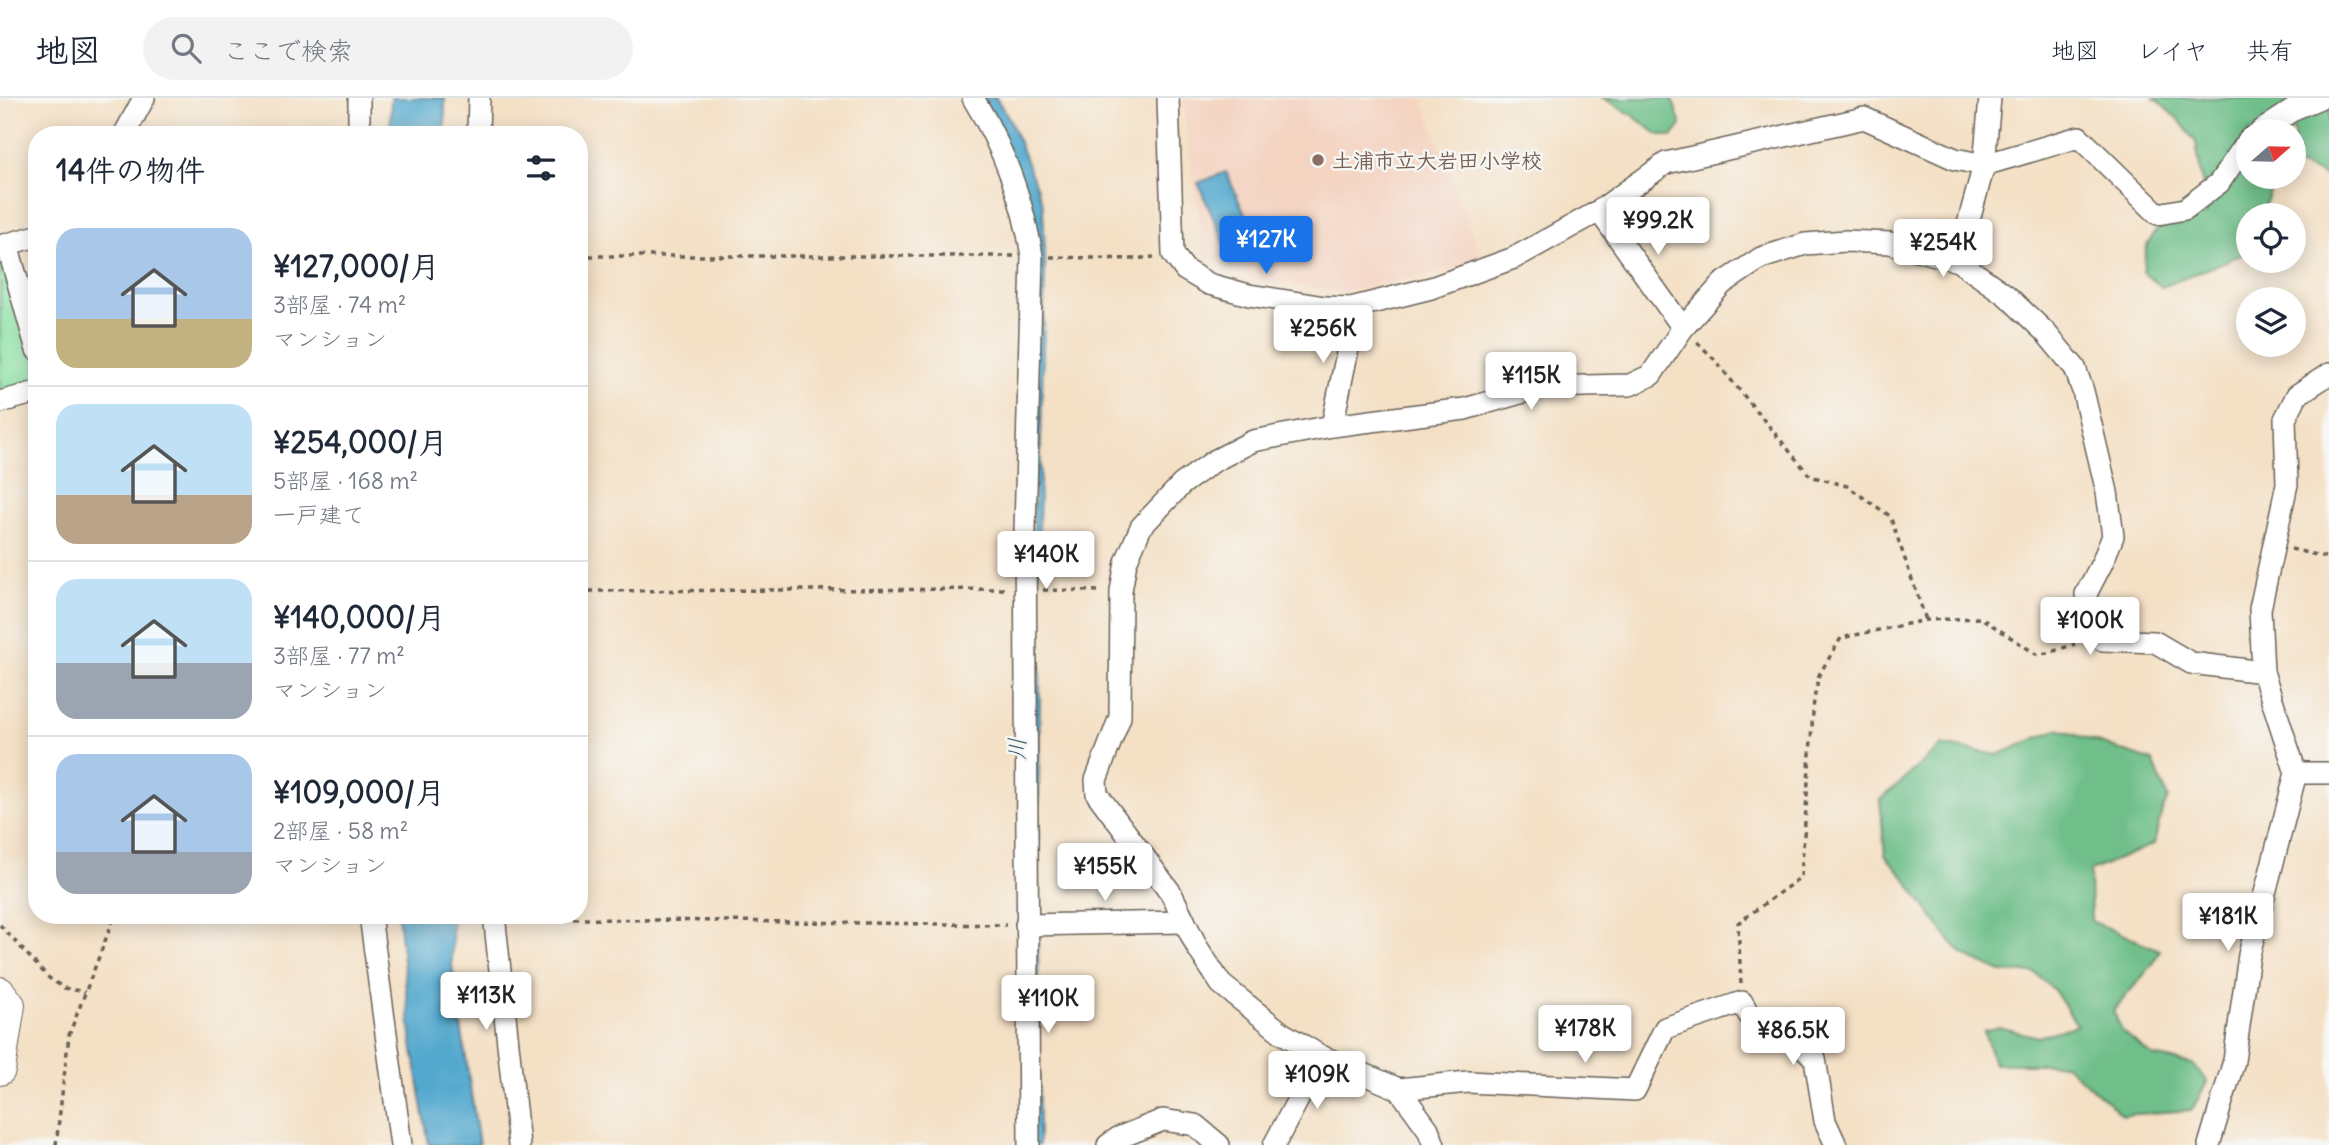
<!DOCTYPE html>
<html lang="ja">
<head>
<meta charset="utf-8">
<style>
  :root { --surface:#fff; --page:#f2f2f3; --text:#1f2937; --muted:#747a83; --line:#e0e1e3; --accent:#1a73e8 }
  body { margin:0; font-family:Delius,"Klee One",sans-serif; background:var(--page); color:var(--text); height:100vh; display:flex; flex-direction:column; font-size:26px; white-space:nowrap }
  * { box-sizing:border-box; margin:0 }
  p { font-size:23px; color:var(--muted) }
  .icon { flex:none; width:38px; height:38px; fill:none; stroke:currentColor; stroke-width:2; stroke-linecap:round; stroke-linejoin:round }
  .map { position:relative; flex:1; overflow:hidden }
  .panel { position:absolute; left:28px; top:28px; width:560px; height:798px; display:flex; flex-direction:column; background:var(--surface); border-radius:28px; box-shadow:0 4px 18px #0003 }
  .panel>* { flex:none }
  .needle { width:46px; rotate:70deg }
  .controls { position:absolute; left:2236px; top:21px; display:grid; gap:14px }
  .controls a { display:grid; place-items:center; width:70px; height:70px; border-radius:50%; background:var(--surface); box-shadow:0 4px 18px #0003; font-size:35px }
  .price { position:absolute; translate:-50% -60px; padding:0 16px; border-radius:7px; background:#fff; color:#222; font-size:23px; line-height:46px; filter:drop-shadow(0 2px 4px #0008) }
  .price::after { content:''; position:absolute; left:50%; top:42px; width:21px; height:16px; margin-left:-10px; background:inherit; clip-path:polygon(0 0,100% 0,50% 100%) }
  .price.current { background:var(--accent); color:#fff }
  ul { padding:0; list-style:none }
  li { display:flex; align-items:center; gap:21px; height:175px; padding:0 28px }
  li+li { border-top:2px solid var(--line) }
  li span { display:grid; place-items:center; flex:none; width:196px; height:140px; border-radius:21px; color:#555 }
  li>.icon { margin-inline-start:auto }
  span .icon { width:84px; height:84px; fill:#fffc; stroke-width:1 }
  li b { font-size:30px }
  h2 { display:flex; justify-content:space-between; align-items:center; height:84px; padding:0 28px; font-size:30px }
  header { display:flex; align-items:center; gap:42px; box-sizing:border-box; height:98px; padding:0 35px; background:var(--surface); border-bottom:2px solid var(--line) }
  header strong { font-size:33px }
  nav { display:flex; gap:38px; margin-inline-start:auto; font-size:24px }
  .search { width:490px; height:63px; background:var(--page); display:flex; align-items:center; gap:18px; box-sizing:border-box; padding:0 24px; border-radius:38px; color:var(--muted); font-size:26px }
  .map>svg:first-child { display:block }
  .built { fill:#f4d3c1 }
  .green { fill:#8be1a4; stroke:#547e60; stroke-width:2 }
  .forest { fill:#70bf8a; stroke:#466e53; stroke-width:2 }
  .water { fill:#52a8ce; stroke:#376275; stroke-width:2 }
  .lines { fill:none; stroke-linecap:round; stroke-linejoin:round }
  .street-casing { stroke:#686157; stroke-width:24 }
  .secondary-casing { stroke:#686157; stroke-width:32 }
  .path { stroke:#686157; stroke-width:3.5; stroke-dasharray:5 5; stroke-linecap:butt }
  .street { stroke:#fff; stroke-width:21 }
  .secondary { stroke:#fff; stroke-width:30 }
  .education-dot { fill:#8d6e63; stroke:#f6f6f2; stroke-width:2.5 }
  .labels { text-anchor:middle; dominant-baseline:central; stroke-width:5; stroke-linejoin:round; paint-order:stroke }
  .education-label { font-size:21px; font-weight:bold; fill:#785e54; stroke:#f6f6f2; text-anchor:start }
  .water-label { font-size:23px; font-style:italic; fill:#345b6c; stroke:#f6f6f2 }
</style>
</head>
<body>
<header>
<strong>地図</strong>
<div class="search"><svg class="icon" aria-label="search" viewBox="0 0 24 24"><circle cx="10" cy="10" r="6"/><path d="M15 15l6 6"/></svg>ここで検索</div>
<nav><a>地図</a><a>レイヤ</a><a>共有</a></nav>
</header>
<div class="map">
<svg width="2329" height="1047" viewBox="0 0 2329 1047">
  <rect width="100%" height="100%" fill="#f6f6f2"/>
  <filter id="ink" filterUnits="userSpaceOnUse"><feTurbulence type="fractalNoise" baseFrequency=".0143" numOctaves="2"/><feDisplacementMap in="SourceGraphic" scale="14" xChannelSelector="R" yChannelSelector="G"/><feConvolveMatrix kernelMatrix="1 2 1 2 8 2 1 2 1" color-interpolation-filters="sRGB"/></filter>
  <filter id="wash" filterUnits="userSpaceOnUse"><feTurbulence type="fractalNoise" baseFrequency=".00686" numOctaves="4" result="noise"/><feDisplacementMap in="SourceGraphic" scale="28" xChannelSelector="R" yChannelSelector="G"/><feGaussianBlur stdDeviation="1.57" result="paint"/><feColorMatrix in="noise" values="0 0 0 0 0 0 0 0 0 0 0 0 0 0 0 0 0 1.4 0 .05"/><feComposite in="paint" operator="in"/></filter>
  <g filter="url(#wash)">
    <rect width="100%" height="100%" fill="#f4e0c5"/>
    <path class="built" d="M1185,0H1422L1483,164L1342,195L1249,179L1204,159L1183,6Z"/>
    <path class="green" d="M0,148L37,252V294L0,303Z"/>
    <g class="forest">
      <path d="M1603,0H1672L1681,27L1672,39L1657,36L1632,17Z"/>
      <path d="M2154,0H2329V79L2300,68L2294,70V33H2249V79H2276L2261,117H2249V149L2246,155L2162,189L2143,174L2147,147L2158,130L2207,116L2196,44L2178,21Z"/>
      <path d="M2058,631L2153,663L2168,700L2161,716L2154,746L2090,773L2091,823L2160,852L2153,866L2113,913L2122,933L2153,958L2193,966L2207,984L2192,1012L2123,1017L2064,966H1994L1984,933L1999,929L2038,939L2077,927L2054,892L2035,875L2001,874L1962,856L1943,834L1905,780L1885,757L1880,702L1942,647L1998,657Z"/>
    </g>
    <g class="water">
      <path d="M391,0H445V37H390Z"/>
      <path d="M983,0H996L1010,22L1043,106L1045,161L1038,477L1040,576L1038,807L1039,1047H1031L1035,161Z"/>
      <path d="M1226,74L1253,134L1225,147L1198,85Z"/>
      <path d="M398,817H452V867L479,1047H429L412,946Z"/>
    </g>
  </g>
  <g filter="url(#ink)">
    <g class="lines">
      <defs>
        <g id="street">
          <path d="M973,0C1003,49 1023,101 1032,158L1025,432L1029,1047"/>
          <path d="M1168,0L1173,156L1185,172L1209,186L1249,197L1325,209L1351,210L1431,190L1514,160L1599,113L1666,65L1864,20L1955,61L1984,67L2079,39L2158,116L2185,111L2219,85L2249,41"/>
          <path d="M2261,33L2296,10L2320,0"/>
          <path d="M124,37L144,0"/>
          <path d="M359,37V0"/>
          <path d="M478,37L479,0"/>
          <path d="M1599,113L1683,230"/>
          <path d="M7,146L37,252"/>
          <path d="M0,148L37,138"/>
          <path d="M1958,163L1984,67L1990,0"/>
          <path d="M0,304L37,294"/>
          <path d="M1332,328L1351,236V210"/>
          <path d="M2296,675H2329"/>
          <path d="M370,817L401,1047"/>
          <path d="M494,817L519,1047"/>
          <path d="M1026,827L1184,824"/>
          <path d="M1399,991L1428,1031L1434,1047"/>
          <path d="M1108,1047L1118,1040L1163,1022L1195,1027L1219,1047"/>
          <path d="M1274,1047L1321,958"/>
          <path d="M1836,1047L1825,1023L1815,961L1790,936L1749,917L1742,904L1665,930L1635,992L1468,984L1399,991L1321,958L1282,935L1221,886L1197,849L1171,795L1097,696L1096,682L1120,619L1121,493L1126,464L1141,429L1182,386L1214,363L1253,343L1332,328L1465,311L1541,289L1630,287L1651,277L1683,230L1722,186L1761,160L1805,146L1846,143L1890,145L1958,163L2006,197L2045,234L2075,270L2083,293L2107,394L2113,438L2102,465L2086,496L2090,534L2103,542L2155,544L2191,565L2263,574"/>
          <path d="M2209,1047L2234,963L2249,857L2296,675L2263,574L2260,511L2287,386L2285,321L2297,297L2329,276"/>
        </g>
        <path id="secondary" d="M0,894L10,907L0,972"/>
      </defs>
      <use href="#street" class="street-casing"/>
      <use href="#secondary" class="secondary-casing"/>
      <g class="path">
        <path d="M579,158H1014"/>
        <path d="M1050,159L1131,161L1154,159"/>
        <path d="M1697,244L1713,260L1810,378L1847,388L1890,418L1926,522"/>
        <path d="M2291,451L2329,460"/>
        <path d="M1043,492L1102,493"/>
        <path d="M579,493L1007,491"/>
        <path d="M174,817L350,821"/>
        <path d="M514,820L1006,827"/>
        <path d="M0,827L49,880L64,890L85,894"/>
        <path d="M1741,886L1738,825L1801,779L1814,601L1819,577L1841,540L1926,522L1981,520L2036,556L2048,555L2075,546"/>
        <path d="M56,1047L69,937L115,817"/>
      </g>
      <use href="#street" class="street"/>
      <use href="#secondary" class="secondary"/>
    </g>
  </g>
  <circle class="education-dot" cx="1318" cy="62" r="7"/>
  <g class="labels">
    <g class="education-label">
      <text x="1332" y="62">土浦市立大岩田小学校</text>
    </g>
    <g class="water-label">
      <text transform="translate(1016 651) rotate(-90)">川</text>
    </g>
  </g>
</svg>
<div class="controls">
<a><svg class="needle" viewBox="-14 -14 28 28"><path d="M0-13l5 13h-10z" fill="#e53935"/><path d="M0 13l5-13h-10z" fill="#747a83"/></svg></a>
<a><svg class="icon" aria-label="locate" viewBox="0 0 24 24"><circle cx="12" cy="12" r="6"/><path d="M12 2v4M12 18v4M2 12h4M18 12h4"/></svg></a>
<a><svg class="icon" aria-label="layers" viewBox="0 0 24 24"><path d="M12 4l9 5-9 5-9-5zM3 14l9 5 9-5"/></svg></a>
</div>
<b class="price" style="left:1658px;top:159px">¥99.2K</b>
<b class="price current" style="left:1266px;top:178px">¥127K</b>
<b class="price" style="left:1943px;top:181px">¥254K</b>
<b class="price" style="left:1323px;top:267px">¥256K</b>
<b class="price" style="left:1531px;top:314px">¥115K</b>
<b class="price" style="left:1046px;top:493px">¥140K</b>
<b class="price" style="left:2090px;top:559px">¥100K</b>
<b class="price" style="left:1105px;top:805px">¥155K</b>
<b class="price" style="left:2228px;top:855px">¥181K</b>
<b class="price" style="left:486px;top:934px">¥113K</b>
<b class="price" style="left:1048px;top:937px">¥110K</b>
<b class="price" style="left:1585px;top:967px">¥178K</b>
<b class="price" style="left:1793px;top:969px">¥86.5K</b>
<b class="price" style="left:1317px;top:1013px">¥109K</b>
<section class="panel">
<h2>14件の物件<svg class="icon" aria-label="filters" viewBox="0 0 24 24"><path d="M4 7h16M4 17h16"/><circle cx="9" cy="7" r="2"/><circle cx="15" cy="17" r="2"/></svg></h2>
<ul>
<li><span style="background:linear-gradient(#a9c7e8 65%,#c2b280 0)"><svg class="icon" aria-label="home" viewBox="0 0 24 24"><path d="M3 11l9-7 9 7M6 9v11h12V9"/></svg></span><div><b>¥127,000/月</b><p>3部屋 · 74 m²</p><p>マンション</p></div></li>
<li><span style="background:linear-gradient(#bfe0f5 65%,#b9a48a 0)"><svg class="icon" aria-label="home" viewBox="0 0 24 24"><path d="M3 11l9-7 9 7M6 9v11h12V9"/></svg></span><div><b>¥254,000/月</b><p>5部屋 · 168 m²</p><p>一戸建て</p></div></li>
<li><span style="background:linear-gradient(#bfe0f5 60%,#9aa5b1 0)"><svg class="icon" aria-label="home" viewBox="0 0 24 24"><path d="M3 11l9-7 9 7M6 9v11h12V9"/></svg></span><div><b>¥140,000/月</b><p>3部屋 · 77 m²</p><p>マンション</p></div></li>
<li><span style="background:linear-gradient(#a9c7e8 70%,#9aa5b1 0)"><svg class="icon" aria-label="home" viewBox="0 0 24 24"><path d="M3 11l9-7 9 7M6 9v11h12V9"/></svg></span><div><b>¥109,000/月</b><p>2部屋 · 58 m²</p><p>マンション</p></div></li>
</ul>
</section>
</div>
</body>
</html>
